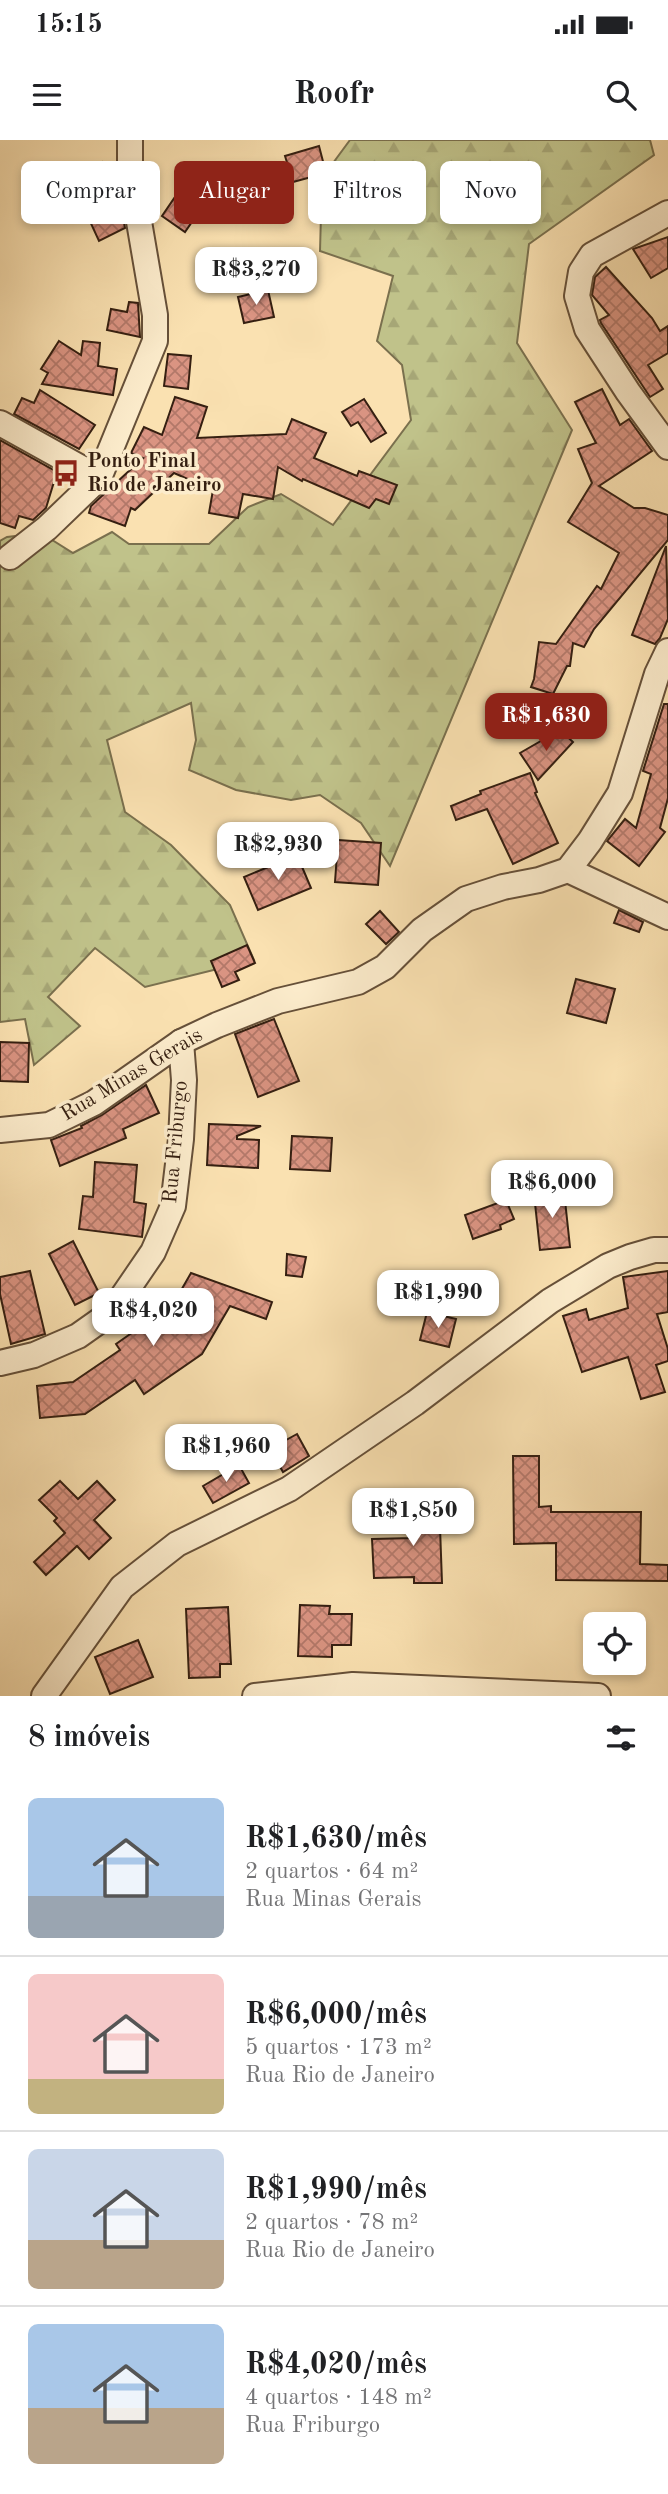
<!DOCTYPE html>
<html lang="pt">
<head>
<meta charset="utf-8">
<style>
  :root { --surface:#fff; --page:#f2f2f2; --text:#202124; --muted:#757577; --line:#e0e0e0; --accent:#8f2418 }
  body { margin:0; font-family:"Old Standard TT",serif; background:var(--page); color:var(--text); height:100vh; display:flex; flex-direction:column; font-size:26px; white-space:nowrap }
  * { box-sizing:border-box; margin:0 }
  p { font-size:23px; color:var(--muted) }
  .icon { flex:none; width:38px; height:38px; fill:none; stroke:currentColor; stroke-width:2; stroke-linecap:round; stroke-linejoin:round }
  .map { position:relative; height:1556px; overflow:hidden }
  .details { display:flex; flex-direction:column; background:var(--surface); flex:1 }
  .details>* { flex:none }
  .banner { position:absolute; left:21px; top:21px; width:626px; height:63px; display:flex; gap:14px }
  .controls { position:absolute; left:583px; top:1472px; display:grid; gap:14px }
  .controls a { display:grid; place-items:center; width:63px; height:63px; border-radius:10px; background:var(--surface); box-shadow:0 4px 10px #0003; font-size:35px }
  .price { position:absolute; translate:-50% -60px; padding:0 16px; border-radius:14px; background:#fff; color:#222; font-size:23px; line-height:46px; filter:drop-shadow(0 2px 4px #0008) }
  .price::after { content:''; position:absolute; left:50%; top:42px; width:21px; height:16px; margin-left:-10px; background:inherit; clip-path:polygon(0 0,100% 0,50% 100%) }
  .price.on { background:var(--accent); color:#fff }
  ul { padding:0; list-style:none }
  li { display:flex; align-items:center; gap:21px; height:175px; padding:0 28px }
  li+li { border-top:2px solid var(--line) }
  li span { display:grid; place-items:center; flex:none; width:196px; height:140px; border-radius:10px; color:#555 }
  li>.icon { margin-inline-start:auto }
  span .icon { width:84px; height:84px; fill:#fffc; stroke-width:1 }
  li b { font-size:30px }
  h2 { display:flex; justify-content:space-between; align-items:center; height:84px; padding:0 28px; font-size:30px }
  .tag { padding:0 24px; border-radius:10px; background:var(--surface); box-shadow:0 4px 10px #0003; font-size:24px; line-height:63px }
  .tag.on { background:var(--accent); color:#fff }
  .status { display:flex; justify-content:space-between; align-items:center; height:49px; padding:0 35px; background:var(--surface); direction:ltr }
  .status svg { height:19px; fill:currentColor }
  header { display:flex; justify-content:space-between; align-items:center; height:91px; padding:0 28px; background:var(--surface); font-size:32px; font-weight:800 }
  .map>svg:first-child { display:block }
  .forest { fill:url(#forest-firs); stroke:#7a704e; stroke-width:2 }
  .building { fill:url(#building-cross-hatch); stroke:#351f11; stroke-width:2 }
  .lines { fill:none; stroke-linecap:round; stroke-linejoin:round }
  .minor-casing { stroke:#665039; stroke-width:28 }
  .minor { stroke:#fceccc; stroke-width:24 }
  .labels { text-anchor:middle; dominant-baseline:central; stroke-width:7; stroke-linejoin:round; paint-order:stroke }
  .poi-label { font-size:21px; font-weight:bold; fill:#351f11; stroke:#fceccc; text-anchor:start }
  .street-label { font-size:21px; fill:#351f11; stroke:#fceccc }
</style>
</head>
<body>
<div class="status"><b>15:15</b><svg viewBox="0 0 49 12"><path d="M0 12V9h3v3zM5 12V6h3v6zM10 12V3h3v9zM15 12V0h3v12zM26 1h20v11H26zM47 4h2v5h-2z"/></svg></div>
<header><svg class="icon" aria-label="menu" viewBox="0 0 24 24"><path d="M4 6h16M4 12h16M4 18h16"/></svg>Roofr<svg class="icon" aria-label="search" viewBox="0 0 24 24"><circle cx="10" cy="10" r="6"/><path d="M15 15l6 6"/></svg></header>
<div class="map">
<svg width="668" height="1556" viewBox="0 0 668 1556">
  <defs>
    <pattern id="forest-firs" width="22" height="20" patternUnits="userSpaceOnUse" patternTransform="scale(1.75)"><rect width="22" height="20" fill="#c0c28a"/><path d="M5 1l3.5 6h-7zM16 11l3.5 6h-7z" fill="#a6a676"/></pattern>
    <pattern id="building-cross-hatch" width="8" height="8" patternUnits="userSpaceOnUse" patternTransform="scale(1.75)"><rect width="8" height="8" fill="#da9482"/><path d="M0 0l8 8M0 8l8-8" fill="none" stroke="#b27869"/></pattern>
  </defs>
  <rect width="100%" height="100%" fill="#fae1b1"/>
  <filter id="stains"><feTurbulence type="fractalNoise" baseFrequency=".00286" numOctaves="4"/><feColorMatrix values="0 0 0 0 .2 0 0 0 0 .09 0 0 0 0 .02 0 0 0 .5 -.17"/></filter>
  <radialGradient id="worn" r=".72"><stop offset=".6" stop-color="#630" stop-opacity="0"/><stop offset="1" stop-color="#630" stop-opacity=".3"/></radialGradient>
  <path class="forest" d="M350,0H650L654,15L529,104L517,203L572,290L390,726L361,683L320,655L291,660L236,650L189,630L196,600L191,563L107,600L125,672L171,705L230,765L254,820L145,847L95,808L48,857L80,886L34,925L25,879L0,882V401L7,397L41,393L73,413L112,392L129,404H209L248,367L281,354L333,385L411,280L402,225L377,201L393,136L320,111L322,38Z"/>
  <g class="building">
    <path d="M319,6L326,33L293,42L285,16Z"/>
    <path d="M102,22L119,54L125,88L99,101L83,66L79,68L65,41Z"/>
    <path d="M225,34L270,48L262,73L217,59Z"/>
    <path d="M175,57L198,73L185,92L162,76Z"/>
    <path d="M668,97V128L651,138L633,109Z"/>
    <path d="M606,127L652,178L660,191L668,186V213L648,225L663,249L650,257L601,183L600,180L609,175L592,155L595,137Z"/>
    <path d="M268,150L274,177L244,183L238,157Z"/>
    <path d="M129,162L138,163L140,197L107,190L111,169L127,172Z"/>
    <path d="M59,201L81,215L83,201L100,203L98,226L117,229L113,255L42,244L48,233L41,229Z"/>
    <path d="M168,214L191,216L188,249L164,246Z"/>
    <path d="M602,249L620,285L629,279L652,311L599,346L634,368H645L668,375V400L594,489L584,507L573,503L570,526H567L553,554L531,547L534,539L539,502L556,504L597,446L601,449L619,413L568,382L592,343L578,309L596,303L575,262Z"/>
    <path d="M40,250L95,285L79,309L14,274L22,258L34,263Z"/>
    <path d="M175,257L207,267L197,298L286,294L292,279L326,293L314,318L357,336L359,331L397,345L389,364L376,359L369,368L303,339L302,341L278,327L273,359L243,354L238,378L209,373L213,350L174,333L135,370L131,368L125,386L89,373L91,366L143,318L131,313L144,287L162,295Z"/>
    <path d="M364,259L386,293L371,302L358,282L351,286L342,272Z"/>
    <path d="M0,300L57,332L46,368L33,380L19,376L15,388L0,383Z"/>
    <path d="M666,406L668,479L660,498L655,504L632,495Z"/>
    <path d="M664,564H668V658L660,688L665,692L639,726L607,701L625,679L636,688L651,634L643,631Z"/>
    <path d="M560,590L573,602L538,640L520,613Z"/>
    <path d="M530,633L537,652L535,653L558,703L513,724L487,669L456,680L451,666L481,654L480,651Z"/>
    <path d="M338,700L381,703L378,745L335,742Z"/>
    <path d="M297,715L311,748L258,770L244,737Z"/>
    <path d="M619,770L643,782L639,792L614,783Z"/>
    <path d="M380,771L399,792L386,804L366,784Z"/>
    <path d="M247,805L255,823L235,832L239,840L222,847L211,821Z"/>
    <path d="M576,839L615,849L606,883L567,873Z"/>
    <path d="M274,879L299,941L258,957L235,894Z"/>
    <path d="M0,902L29,903L28,942L0,941Z"/>
    <path d="M146,945L159,973L123,989L126,998L60,1026L51,1000L82,988L81,986L102,975Z"/>
    <path d="M209,984L261,986L237,996V999L259,1000L258,1028L207,1025Z"/>
    <path d="M292,996L332,998L330,1031L290,1029Z"/>
    <path d="M95,1022L137,1025L134,1062L146,1064L142,1097L79,1089L83,1056L93,1057Z"/>
    <path d="M564,1051L570,1107L540,1110L534,1054Z"/>
    <path d="M506,1060L514,1079L500,1085L501,1089L473,1099L465,1075Z"/>
    <path d="M73,1101L99,1153L75,1165L49,1114Z"/>
    <path d="M287,1114L306,1117L302,1137L286,1135Z"/>
    <path d="M30,1131L45,1194L11,1204L0,1154V1137Z"/>
    <path d="M668,1131V1172L657,1174L668,1209V1221L656,1225L665,1252L641,1259L628,1217L582,1232L563,1176L586,1169L589,1180L628,1168L623,1137Z"/>
    <path d="M191,1133L272,1162L266,1179L230,1166L202,1214L144,1254L135,1240L85,1274L40,1278L37,1246L73,1242L120,1210L116,1204L153,1178L160,1187Z"/>
    <path d="M427,1172L456,1179L449,1207L420,1200Z"/>
    <path d="M297,1294L309,1316L283,1332L270,1309Z"/>
    <path d="M513,1316H539V1367L551,1366V1372H641L640,1424L668,1425V1441L556,1440V1403L514,1404Z"/>
    <path d="M239,1325L249,1343L213,1363L203,1346Z"/>
    <path d="M60,1341L78,1359L97,1341L115,1360L94,1380L111,1398L89,1419L77,1406L46,1435L34,1422L65,1393L54,1381L57,1378L39,1360Z"/>
    <path d="M413,1359H439L442,1443H414V1437L374,1438L372,1399L413,1398Z"/>
    <path d="M300,1465L330,1466L329,1474H352L351,1505H332V1517L298,1516Z"/>
    <path d="M228,1467L231,1524H220V1537L189,1538L186,1469Z"/>
    <path d="M138,1500L153,1537L110,1554L95,1517Z"/>
  </g>
  <g class="lines">
    <defs>
      <g id="minor">
        <path d="M668,73L592,115L581,132L577,156L587,189L628,252L668,307"/>
        <path d="M0,283L99,338"/>
        <path d="M10,417L47,388L99,338L155,201V175L130,29V0"/>
        <path d="M568,730L668,777"/>
        <path d="M0,990L49,985L94,963L181,902L217,885L278,861L358,842L385,827L422,790L466,759L503,747L539,740L568,730L590,701L620,653L657,534L668,511"/>
        <path d="M0,1223L34,1215L78,1196L112,1172L153,1112L173,1066L181,999L184,940L181,902"/>
        <path d="M44,1556L122,1447L177,1404L289,1349L415,1263L550,1161L608,1126L630,1117L654,1110H668"/>
        <path d="M255,1556L353,1545L598,1556"/>
      </g>
    </defs>
    <use href="#minor" class="minor-casing"/>
    <use href="#minor" class="minor"/>
  </g>
  <defs>
    <symbol id="bus-bare" viewBox="-9 -9 18 18"><path d="M-5-6H5V4H4V6H2V4H-2V6H-4V4H-5ZM-3.5-4V0h7V-4ZM-3.5 1.2v1.5H-2V1.2ZM2 1.2v1.5H3.5V1.2Z" fill="#8f2418" stroke="#fceccc" stroke-width="2.5" paint-order="stroke"/></symbol>
  </defs>
  <g fill-rule="evenodd">
    <use href="#bus-bare" x="47" y="314" width="38" height="38"/>
  </g>
  <g class="labels">
    <g class="poi-label">
      <text x="87" y="321">Ponto Final<tspan x="87" dy="24">Rio de Janeiro</tspan></text>
    </g>
    <g class="street-label">
      <text transform="translate(132 935) rotate(-31)">Rua Minas Gerais</text>
      <text transform="translate(176 1002) rotate(-85)">Rua Friburgo</text>
    </g>
  </g>
  <rect width="100%" height="100%" filter="url(#stains)"/>
  <rect width="100%" height="100%" fill="url(#worn)"/>
</svg>
<div class="controls">
<a><svg class="icon" aria-label="locate" viewBox="0 0 24 24"><circle cx="12" cy="12" r="6"/><path d="M12 2v4M12 18v4M2 12h4M18 12h4"/></svg></a>
</div>
<b class="price" style="left:256px;top:167px">R$3,270</b>
<b class="price on" style="left:546px;top:613px">R$1,630</b>
<b class="price" style="left:278px;top:742px">R$2,930</b>
<b class="price" style="left:552px;top:1080px">R$6,000</b>
<b class="price" style="left:438px;top:1190px">R$1,990</b>
<b class="price" style="left:153px;top:1208px">R$4,020</b>
<b class="price" style="left:226px;top:1344px">R$1,960</b>
<b class="price" style="left:413px;top:1408px">R$1,850</b>
<div class="banner">
<a class="tag">Comprar</a>
<a class="tag on">Alugar</a>
<a class="tag">Filtros</a>
<a class="tag">Novo</a>
</div>
</div>
<section class="details">
<h2>8 imóveis<svg class="icon" aria-label="filters" viewBox="0 0 24 24"><path d="M4 7h16M4 17h16"/><circle cx="9" cy="7" r="2"/><circle cx="15" cy="17" r="2"/></svg></h2>
<ul>
<li><span style="background:linear-gradient(#a9c7e8 70%,#9aa5b1 0)"><svg class="icon" aria-label="home" viewBox="0 0 24 24"><path d="M3 11l9-7 9 7M6 9v11h12V9"/></svg></span><div><b>R$1,630/mês</b><p>2 quartos · 64 m²</p><p>Rua Minas Gerais</p></div></li>
<li><span style="background:linear-gradient(#f6c9c9 75%,#c2b280 0)"><svg class="icon" aria-label="home" viewBox="0 0 24 24"><path d="M3 11l9-7 9 7M6 9v11h12V9"/></svg></span><div><b>R$6,000/mês</b><p>5 quartos · 173 m²</p><p>Rua Rio de Janeiro</p></div></li>
<li><span style="background:linear-gradient(#c9d6e8 65%,#b9a48a 0)"><svg class="icon" aria-label="home" viewBox="0 0 24 24"><path d="M3 11l9-7 9 7M6 9v11h12V9"/></svg></span><div><b>R$1,990/mês</b><p>2 quartos · 78 m²</p><p>Rua Rio de Janeiro</p></div></li>
<li><span style="background:linear-gradient(#a9c7e8 60%,#b9a48a 0)"><svg class="icon" aria-label="home" viewBox="0 0 24 24"><path d="M3 11l9-7 9 7M6 9v11h12V9"/></svg></span><div><b>R$4,020/mês</b><p>4 quartos · 148 m²</p><p>Rua Friburgo</p></div></li>
</ul>
</section>
</body>
</html>
